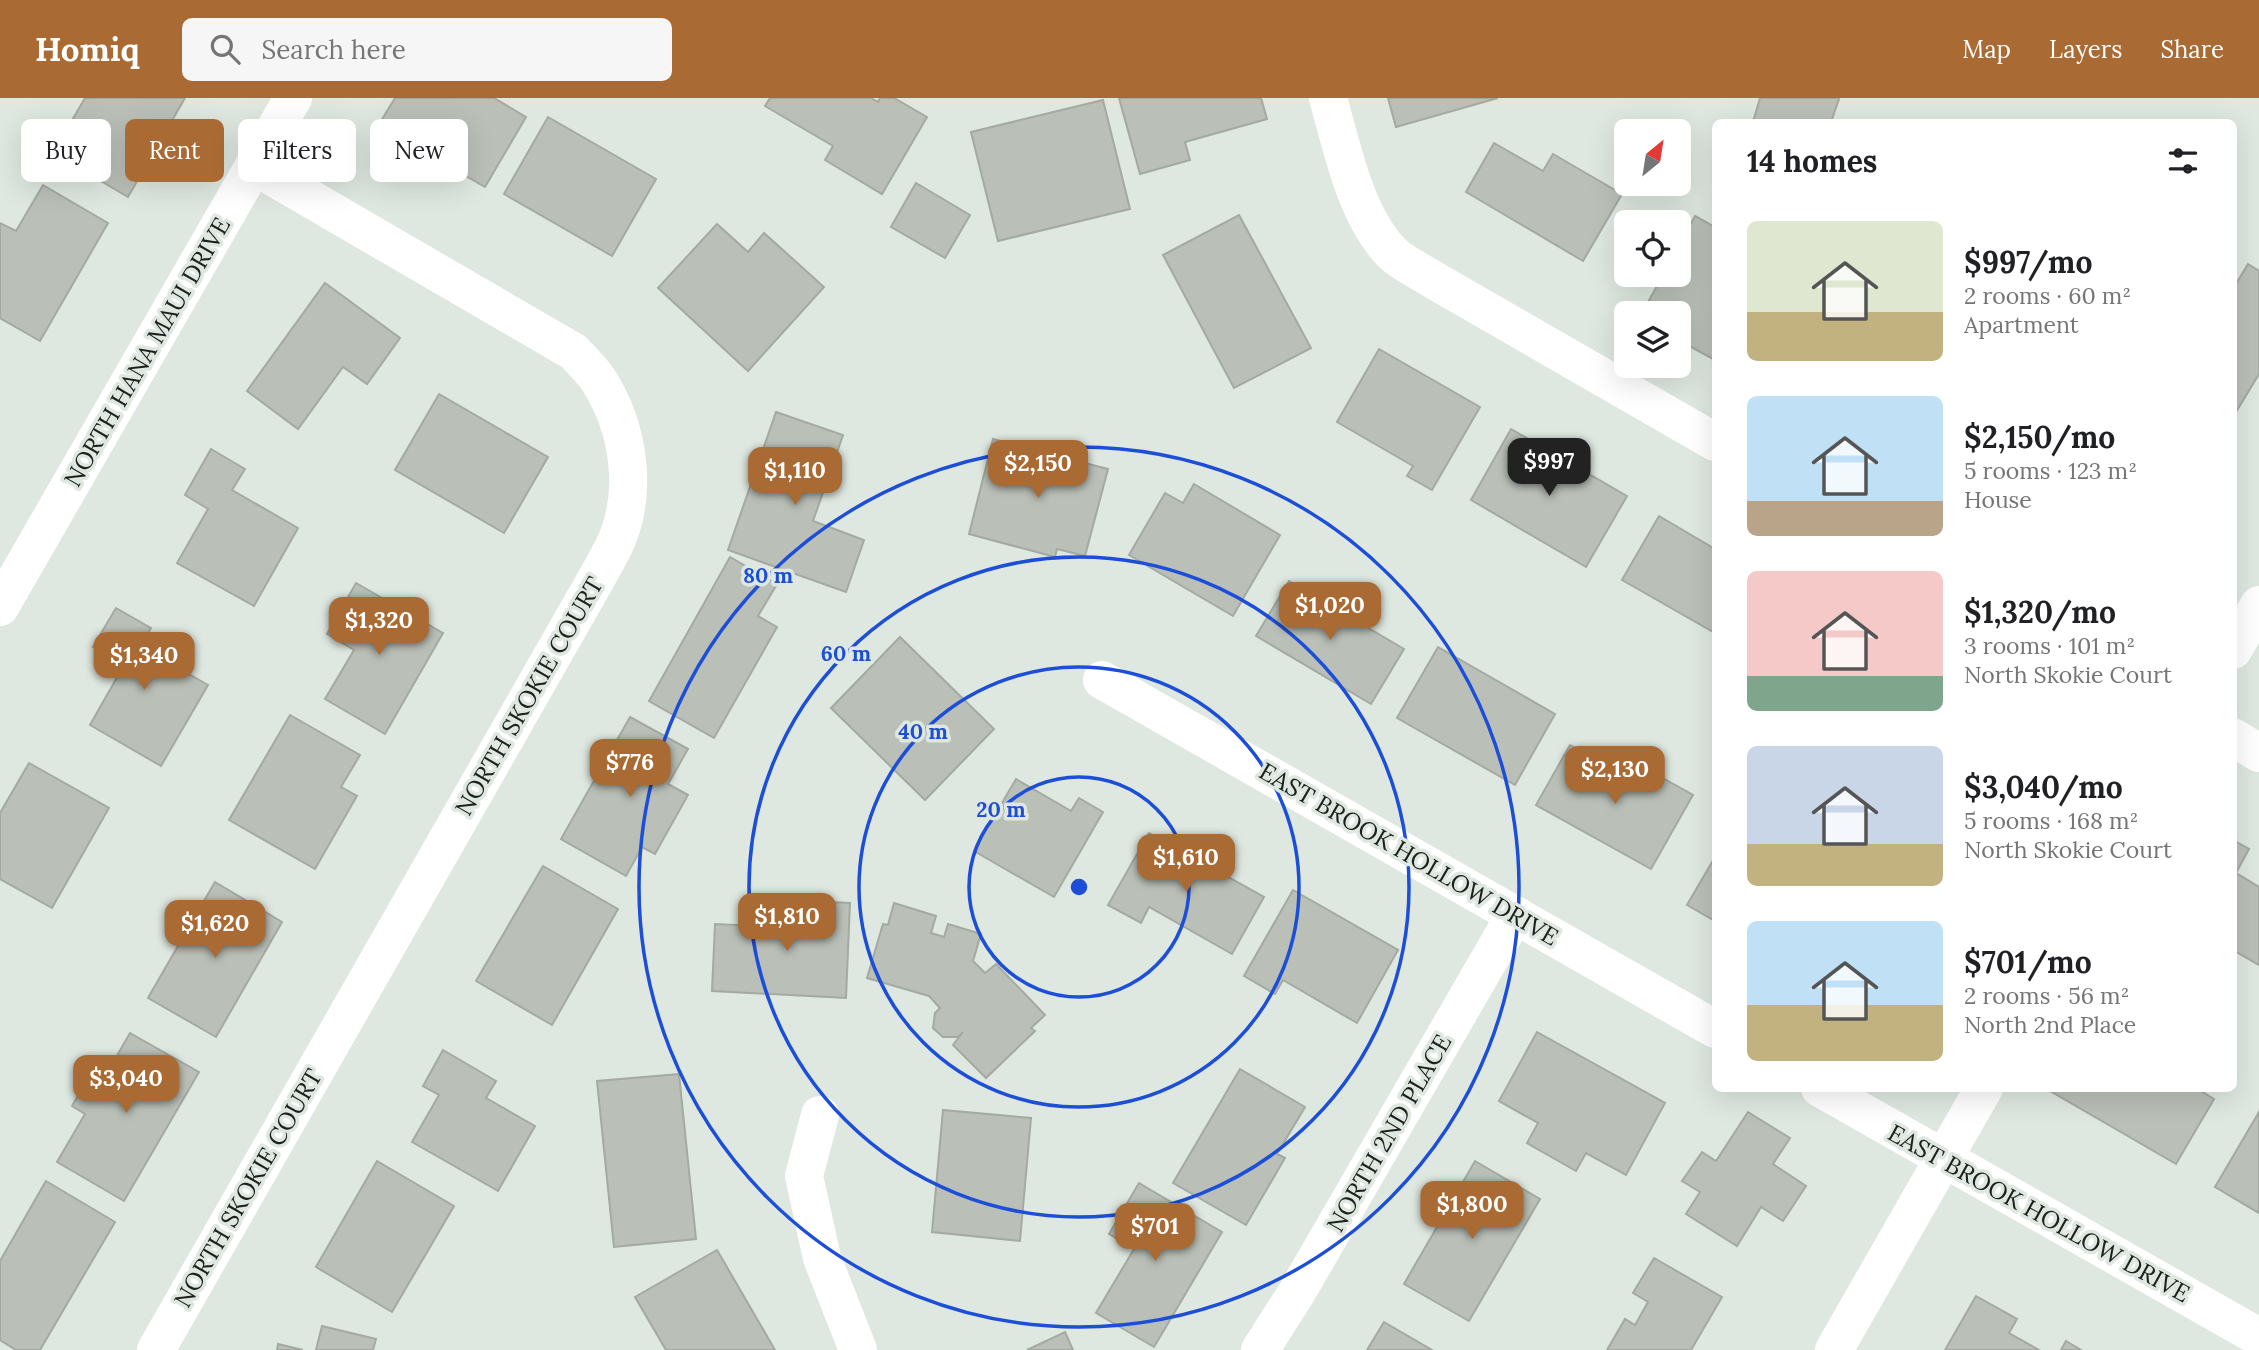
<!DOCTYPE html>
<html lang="en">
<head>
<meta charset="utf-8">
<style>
  :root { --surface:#fff; --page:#f6f6f6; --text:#202124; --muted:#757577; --accent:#aa6a33 }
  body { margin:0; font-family:Lora,serif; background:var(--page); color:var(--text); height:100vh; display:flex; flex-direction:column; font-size:26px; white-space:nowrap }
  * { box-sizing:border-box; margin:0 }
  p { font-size:23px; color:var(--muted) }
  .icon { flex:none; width:38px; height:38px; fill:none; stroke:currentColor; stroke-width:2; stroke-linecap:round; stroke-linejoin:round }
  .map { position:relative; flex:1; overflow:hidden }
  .panel { position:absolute; left:1712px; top:21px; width:525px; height:973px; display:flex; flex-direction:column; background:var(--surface); border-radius:10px; box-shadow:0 7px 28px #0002 }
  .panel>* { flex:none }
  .banner { position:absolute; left:21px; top:21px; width:665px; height:63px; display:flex; gap:14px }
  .needle { width:46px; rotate:30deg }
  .tools { position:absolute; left:1614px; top:21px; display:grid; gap:14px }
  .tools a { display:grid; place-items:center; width:77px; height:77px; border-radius:10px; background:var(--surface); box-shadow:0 7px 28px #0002; font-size:35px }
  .price { position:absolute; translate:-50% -60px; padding:0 16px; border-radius:14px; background:var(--accent); color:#fff; font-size:23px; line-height:46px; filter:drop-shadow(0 2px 4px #0008) }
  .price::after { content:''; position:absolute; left:50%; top:42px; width:21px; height:16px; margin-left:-10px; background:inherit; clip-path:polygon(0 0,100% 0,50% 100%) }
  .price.on { background:#222; color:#fff }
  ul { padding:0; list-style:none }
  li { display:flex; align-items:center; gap:21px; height:175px; padding:0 35px }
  li span { display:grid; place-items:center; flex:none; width:196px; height:140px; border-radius:10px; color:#555 }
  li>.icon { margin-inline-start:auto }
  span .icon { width:84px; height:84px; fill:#fffc; stroke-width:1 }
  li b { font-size:30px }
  h2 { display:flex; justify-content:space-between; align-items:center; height:84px; padding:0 35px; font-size:30px }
  .chip { padding:0 24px; border-radius:10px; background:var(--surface); box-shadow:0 7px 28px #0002; font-size:24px; line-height:63px }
  .chip.on { background:var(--accent); color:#fff }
  header { display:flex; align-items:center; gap:42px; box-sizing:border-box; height:98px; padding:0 35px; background:var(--accent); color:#fff }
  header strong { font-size:33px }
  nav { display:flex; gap:38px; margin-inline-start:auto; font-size:24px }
  .search { width:490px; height:63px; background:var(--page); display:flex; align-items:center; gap:18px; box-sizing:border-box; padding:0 24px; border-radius:10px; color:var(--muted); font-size:26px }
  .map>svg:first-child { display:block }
  .building { fill:#bac0b8; stroke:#a4a9a1; stroke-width:2 }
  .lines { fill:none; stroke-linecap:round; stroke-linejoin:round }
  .minor { stroke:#fff; stroke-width:38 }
  .ring { fill:none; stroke:#1d4ed8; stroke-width:3.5 }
  .labels { text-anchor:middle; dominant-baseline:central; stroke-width:7; stroke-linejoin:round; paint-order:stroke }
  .street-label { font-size:24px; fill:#1c1f1c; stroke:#dee7e0 }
  .centre { fill:#1d4ed8; stroke:#dee7e0; stroke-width:3.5 }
  .ring-label { font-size:21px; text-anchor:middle; font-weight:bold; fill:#1d4ed8; stroke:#dee7e0; stroke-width:7; stroke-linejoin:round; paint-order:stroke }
</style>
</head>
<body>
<header>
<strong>Homiq</strong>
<div class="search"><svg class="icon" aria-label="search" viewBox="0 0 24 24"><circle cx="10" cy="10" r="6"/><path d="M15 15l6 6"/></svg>Search here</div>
<nav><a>Map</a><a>Layers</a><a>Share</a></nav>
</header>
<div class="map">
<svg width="2259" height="1252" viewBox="0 0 2259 1252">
  <rect width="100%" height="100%" fill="#dee7e0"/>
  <g class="building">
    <path d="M85,0H185L128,99L53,55Z"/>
    <path d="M395,0H494L526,19L485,89L378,28Z"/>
    <path d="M770,0H871L878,4L880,0H894L927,19L882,96L825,62L833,48L765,8Z"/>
    <path d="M1119,0H1261L1267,21L1185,44L1190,62L1140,76Z"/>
    <path d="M1388,0H1498L1396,29Z"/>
    <path d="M1760,0H1837L1839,1L1831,24H1753Z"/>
    <path d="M1103,2L1130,111L998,143L971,34Z"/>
    <path d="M548,19L656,81L612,158L504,96Z"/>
    <path d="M1494,45L1543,73L1553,56L1622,96L1583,163L1466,94Z"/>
    <path d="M916,85L970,117L945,160L891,129Z"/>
    <path d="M43,87L108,125L40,243L0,220V125L16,133Z"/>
    <path d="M1239,117L1311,250L1234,290L1163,157Z"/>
    <path d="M1695,118L1715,129V262L1678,242V215H1642L1663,177H1678V149Z"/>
    <path d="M717,126L748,154L764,135L824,189L748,273L658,190Z"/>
    <path d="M2248,166L2259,173V276L2233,319V191Z"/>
    <path d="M325,185L400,240L367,286L343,269L298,331L247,293Z"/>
    <path d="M1379,251L1480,309L1432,392L1407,378L1413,368L1337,324Z"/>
    <path d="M439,296L548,359L504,435L395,372Z"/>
    <path d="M776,314L843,337L813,423L864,442L846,494L728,452Z"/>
    <path d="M1511,331L1627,398L1586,469L1471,402Z"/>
    <path d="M993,341L1108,371L1085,458L1057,451L1055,459L969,436Z"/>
    <path d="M211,351L245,371L232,392L298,430L254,508L177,465L208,411L185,397Z"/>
    <path d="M1194,386L1280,437L1233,518L1129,457L1165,395L1183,405Z"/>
    <path d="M1659,418L1715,451V535L1622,482Z"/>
    <path d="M730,459L777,486L758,518L777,529L714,640L649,603Z"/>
    <path d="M1289,483L1404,551L1371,606L1256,538Z"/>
    <path d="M356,485L443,535L385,636L325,601L354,552L327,536Z"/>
    <path d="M116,510L151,530L140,548L208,587L161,668L90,627L124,567L93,549Z"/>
    <path d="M900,539L994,631L925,702L831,610Z"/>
    <path d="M1438,549L1555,616L1515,687L1397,620Z"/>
    <path d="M290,617L360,657L341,689L357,698L315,771L229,722Z"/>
    <path d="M630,619L688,651L668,686L688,697L655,756L642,749L626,778L561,741Z"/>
    <path d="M1570,647L1651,692L1659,678L1693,697L1651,771L1536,707Z"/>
    <path d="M29,665L109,710L52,810L0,781V715Z"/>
    <path d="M1016,681L1071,713L1079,700L1103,714L1054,799L974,753Z"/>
    <path d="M1149,735L1264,799L1232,856L1149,809L1141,825L1108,807Z"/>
    <path d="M2233,742L2249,751L2236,775L2259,789V867L2233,852Z"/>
    <path d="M1715,759V823L1687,807Z"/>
    <path d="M543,768L618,811L552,927L476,883Z"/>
    <path d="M215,784L282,824L216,939L148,900Z"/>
    <path d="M1293,792L1398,852L1357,925L1283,882L1275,896L1244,878Z"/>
    <path d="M785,802L850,805L846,900L712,893L715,826L784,829Z"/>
    <path d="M894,805L936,818L931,835L944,839L948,826L981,836L973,863L985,875L996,866L1045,917L1031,930L1035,933L986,980L953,947L963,934L958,939H943L933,930L935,915L940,910L929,898L867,880L883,826L888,827Z"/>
    <path d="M1537,934L1665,1005L1626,1077L1586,1055L1576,1073L1527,1045L1538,1025L1499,1003Z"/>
    <path d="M130,935L199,974L124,1103L57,1064L85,1016L72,1008L95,968L107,975Z"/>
    <path d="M443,952L496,983L486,1000L535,1028L498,1093L412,1044L439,997L423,988Z"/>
    <path d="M1240,971L1305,1009L1277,1056L1285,1060L1246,1127L1173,1085Z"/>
    <path d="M679,976L696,1141L614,1149L597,983Z"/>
    <path d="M2054,990H2196L2214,1001L2176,1066L2052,994Z"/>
    <path d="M943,1012L1031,1020L1020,1143L932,1134Z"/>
    <path d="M1748,1014L1790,1040L1773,1066L1806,1088L1783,1123L1761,1109L1737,1148L1686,1116L1700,1094L1682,1083L1702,1054L1716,1063Z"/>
    <path d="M2259,1014V1115L2215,1089Z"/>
    <path d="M377,1063L454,1108L392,1214L316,1169Z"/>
    <path d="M1475,1063L1540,1101L1469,1223L1404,1186Z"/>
    <path d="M46,1083L115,1124L40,1252H16L0,1242V1163Z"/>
    <path d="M1139,1085L1222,1134L1154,1249L1096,1215L1134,1151L1109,1136Z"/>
    <path d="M717,1152L775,1252H666L635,1199Z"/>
    <path d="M1654,1160L1722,1199L1691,1252H1607L1625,1221L1635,1227L1648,1204L1633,1195Z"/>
    <path d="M1976,1198L2017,1221L2009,1235L2039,1252H1945Z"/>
    <path d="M1384,1224L1432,1252H1367Z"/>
    <path d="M322,1228L376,1241L373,1252H316Z"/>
    <path d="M1065,1234L1073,1252H1027Z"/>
    <path d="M2066,1243L2081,1252H2061Z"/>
    <path d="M278,1246L303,1252H277Z"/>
  </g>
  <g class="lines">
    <g class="minor">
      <path d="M1328,0C1342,49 1355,117 1392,155C1402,165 1420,173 1432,181L1715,344"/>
      <path d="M0,509L293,0"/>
      <path d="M2233,552L2259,507"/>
      <path d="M1102,582L1715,931"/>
      <path d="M2233,639L2259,655"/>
      <path d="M1820,990L2259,1239"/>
      <path d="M820,1017L804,1078L822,1160L858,1252"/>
      <path d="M156,1252L591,490C599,476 607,462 614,448C639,396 629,330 599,283C592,272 582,263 574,254L254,68"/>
      <path d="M1260,1252L1297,1194L1515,817"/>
      <path d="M1834,1252L1984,990"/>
    </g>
  </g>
  <g class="ring">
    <circle cx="1079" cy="789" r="110"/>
    <circle cx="1079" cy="789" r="220"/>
    <circle cx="1079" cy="789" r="330"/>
    <circle cx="1079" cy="789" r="440"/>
  </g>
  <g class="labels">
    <g class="street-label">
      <text transform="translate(147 254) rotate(-60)">NORTH HANA MAUI DRIVE</text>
      <text transform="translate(529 598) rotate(-60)">NORTH SKOKIE COURT</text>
      <text transform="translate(1409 756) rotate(30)">EAST BROOK HOLLOW DRIVE</text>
      <text transform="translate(1389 1035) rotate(-60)">NORTH 2ND PLACE</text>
      <text transform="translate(248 1090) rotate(-60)">NORTH SKOKIE COURT</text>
      <text transform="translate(2039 1115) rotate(29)">EAST BROOK HOLLOW DRIVE</text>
    </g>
  </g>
  <circle cx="1079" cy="789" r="10" class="centre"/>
  <g class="ring-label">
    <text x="768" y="485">80 m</text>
    <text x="846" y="563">60 m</text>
    <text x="923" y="641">40 m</text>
    <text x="1001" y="719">20 m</text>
  </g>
</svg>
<div class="tools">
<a><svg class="needle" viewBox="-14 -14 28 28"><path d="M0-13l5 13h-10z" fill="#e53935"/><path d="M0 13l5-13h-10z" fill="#757577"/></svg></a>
<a><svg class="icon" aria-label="locate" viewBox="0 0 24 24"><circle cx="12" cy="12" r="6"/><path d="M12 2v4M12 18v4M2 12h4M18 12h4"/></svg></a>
<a><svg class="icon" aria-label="layers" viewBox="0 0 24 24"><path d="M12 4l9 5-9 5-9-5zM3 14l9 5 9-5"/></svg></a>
</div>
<b class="price on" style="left:1549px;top:400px">$997</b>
<b class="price" style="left:1038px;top:402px">$2,150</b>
<b class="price" style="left:795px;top:409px">$1,110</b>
<b class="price" style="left:1330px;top:544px">$1,020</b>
<b class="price" style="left:379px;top:559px">$1,320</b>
<b class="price" style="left:144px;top:594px">$1,340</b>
<b class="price" style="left:630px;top:701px">$776</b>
<b class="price" style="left:1615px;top:708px">$2,130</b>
<b class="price" style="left:1186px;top:796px">$1,610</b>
<b class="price" style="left:787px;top:855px">$1,810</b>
<b class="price" style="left:215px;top:862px">$1,620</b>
<b class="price" style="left:126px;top:1017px">$3,040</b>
<b class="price" style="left:1472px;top:1143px">$1,800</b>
<b class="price" style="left:1155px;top:1165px">$701</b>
<div class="banner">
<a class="chip">Buy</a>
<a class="chip on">Rent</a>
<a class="chip">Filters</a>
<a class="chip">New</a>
</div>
<section class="panel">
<h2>14 homes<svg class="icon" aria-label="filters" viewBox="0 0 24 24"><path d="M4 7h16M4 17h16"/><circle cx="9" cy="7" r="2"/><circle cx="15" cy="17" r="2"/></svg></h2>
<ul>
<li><span style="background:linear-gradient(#dfe7d0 65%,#c2b280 0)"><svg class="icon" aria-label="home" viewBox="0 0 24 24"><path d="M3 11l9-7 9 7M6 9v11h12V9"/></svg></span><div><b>$997/mo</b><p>2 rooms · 60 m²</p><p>Apartment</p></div></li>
<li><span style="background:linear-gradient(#bfe0f5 75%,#b9a48a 0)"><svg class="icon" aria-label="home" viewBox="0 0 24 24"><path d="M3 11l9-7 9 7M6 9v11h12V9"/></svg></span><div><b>$2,150/mo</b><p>5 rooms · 123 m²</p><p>House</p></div></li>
<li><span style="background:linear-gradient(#f6c9c9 75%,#7fa58c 0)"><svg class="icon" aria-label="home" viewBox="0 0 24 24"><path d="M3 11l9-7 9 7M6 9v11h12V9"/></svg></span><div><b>$1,320/mo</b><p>3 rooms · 101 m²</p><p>North Skokie Court</p></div></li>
<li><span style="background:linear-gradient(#c9d6e8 70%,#c2b280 0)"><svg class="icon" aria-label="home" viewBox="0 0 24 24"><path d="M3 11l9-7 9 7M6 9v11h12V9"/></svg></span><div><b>$3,040/mo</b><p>5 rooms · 168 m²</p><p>North Skokie Court</p></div></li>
<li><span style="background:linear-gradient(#bfe0f5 60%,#c2b280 0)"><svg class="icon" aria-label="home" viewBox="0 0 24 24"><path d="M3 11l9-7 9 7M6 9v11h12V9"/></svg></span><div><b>$701/mo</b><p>2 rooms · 56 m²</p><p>North 2nd Place</p></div></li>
</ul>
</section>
</div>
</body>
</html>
